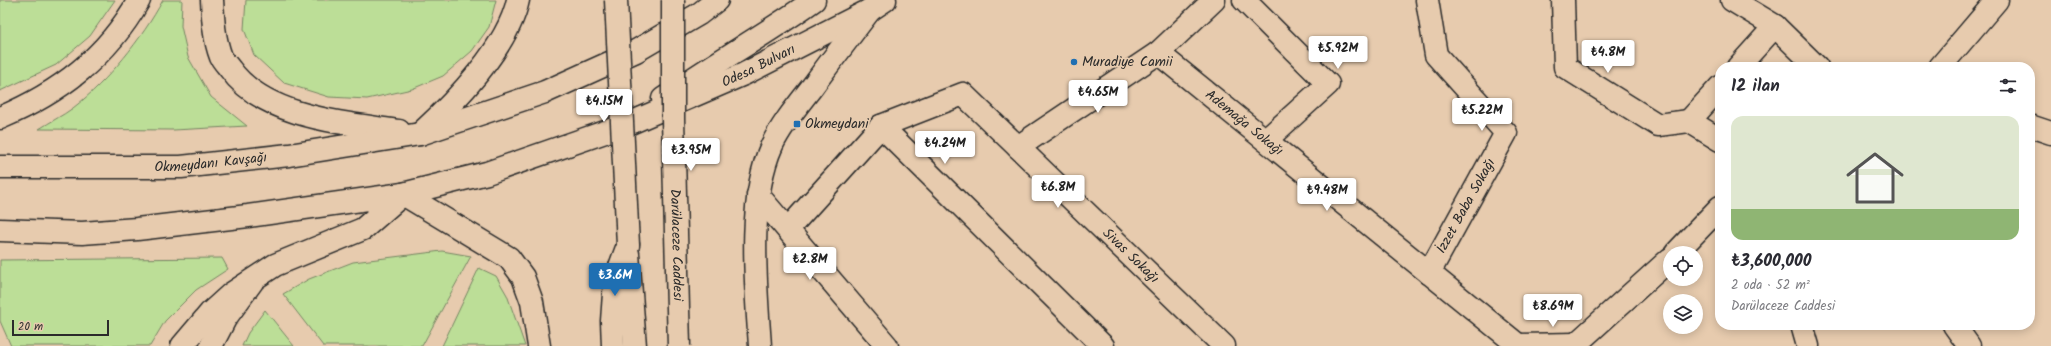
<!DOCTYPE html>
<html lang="tr">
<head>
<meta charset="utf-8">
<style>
  :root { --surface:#fff; --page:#f2f2f3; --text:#2b2b33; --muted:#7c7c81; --line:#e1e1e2; --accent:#1f6fb2 }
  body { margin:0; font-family:Kalam,sans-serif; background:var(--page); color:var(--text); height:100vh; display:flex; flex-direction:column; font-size:15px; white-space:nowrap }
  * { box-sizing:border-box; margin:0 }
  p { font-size:13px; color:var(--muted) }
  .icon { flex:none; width:22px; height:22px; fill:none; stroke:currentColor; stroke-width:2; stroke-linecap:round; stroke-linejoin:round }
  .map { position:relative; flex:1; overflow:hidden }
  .side { position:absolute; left:1715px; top:62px; width:320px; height:268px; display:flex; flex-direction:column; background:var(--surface); border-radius:16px; box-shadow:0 2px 10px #0003 }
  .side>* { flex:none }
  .tools { position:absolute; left:1663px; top:246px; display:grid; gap:8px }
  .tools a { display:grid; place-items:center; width:40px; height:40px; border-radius:50%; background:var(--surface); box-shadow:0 2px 10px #0003; font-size:20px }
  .scale { position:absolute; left:12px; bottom:10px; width:97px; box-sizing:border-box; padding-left:4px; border:2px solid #2b2b2b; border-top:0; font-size:11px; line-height:14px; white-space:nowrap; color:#2b2b2b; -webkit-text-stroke:3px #e7cbae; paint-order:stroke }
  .price { position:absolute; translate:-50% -34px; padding:0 9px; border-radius:4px; background:#fff; color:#222; font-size:13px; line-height:26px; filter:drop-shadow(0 1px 2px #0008) }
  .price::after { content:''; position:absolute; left:50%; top:24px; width:12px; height:9px; margin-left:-6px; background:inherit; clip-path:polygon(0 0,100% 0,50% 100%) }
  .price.on { background:var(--accent); color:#fff }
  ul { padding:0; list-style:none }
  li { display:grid; align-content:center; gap:8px; height:212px; padding:0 16px }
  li+li { border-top:1px solid var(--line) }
  li span { display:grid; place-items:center; height:124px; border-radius:12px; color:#555 }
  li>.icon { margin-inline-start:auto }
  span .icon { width:72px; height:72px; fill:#fffc; stroke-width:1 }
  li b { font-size:17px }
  h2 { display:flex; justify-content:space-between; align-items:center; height:48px; padding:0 16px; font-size:17px }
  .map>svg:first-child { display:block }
  .green { fill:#bcde97; stroke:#748461 }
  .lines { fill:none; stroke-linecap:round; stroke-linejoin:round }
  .minor-casing { stroke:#2b2b2b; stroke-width:25 }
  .major-casing { stroke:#2b2b2b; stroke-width:25 }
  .highway-casing { stroke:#2b2b2b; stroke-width:25 }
  .minor { stroke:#e7cbae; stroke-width:22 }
  .major { stroke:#e7cbae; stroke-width:22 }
  .highway { stroke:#e7cbae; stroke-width:22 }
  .major-bridge-casing { stroke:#2b2b2b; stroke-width:25; stroke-linecap:butt }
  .major-bridge { stroke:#e7cbae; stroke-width:22 }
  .poi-dot { fill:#1f6fb2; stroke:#e7cbae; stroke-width:1.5 }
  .labels { text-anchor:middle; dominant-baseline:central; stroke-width:3.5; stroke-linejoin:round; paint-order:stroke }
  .poi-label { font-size:14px; fill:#2b2b2b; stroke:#e7cbae; text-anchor:start }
  .street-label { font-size:14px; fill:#2b2b2b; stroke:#e7cbae }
</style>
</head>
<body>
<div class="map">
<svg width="2051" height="346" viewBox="0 0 2051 346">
  <rect width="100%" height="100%" fill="#e7cbae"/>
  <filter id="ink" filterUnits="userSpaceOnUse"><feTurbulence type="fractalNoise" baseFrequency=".025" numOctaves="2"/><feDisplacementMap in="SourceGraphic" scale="8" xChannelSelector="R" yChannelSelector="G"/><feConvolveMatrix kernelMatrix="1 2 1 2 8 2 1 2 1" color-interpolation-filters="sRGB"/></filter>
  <g filter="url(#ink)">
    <g class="green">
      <path d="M0,0H115L90,36L56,65L0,91Z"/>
      <path d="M163,0H182L181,26L188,57L211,97L247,126L174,130L39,129C50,122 62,116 73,108C108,81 142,39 163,0Z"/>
      <path d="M246,0H496L489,27L472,51L443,76L412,89L367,99L329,97L284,83L254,55L244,29Z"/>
      <path d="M442,251L471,256L422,346H323L283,294L309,279L353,262Z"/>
      <path d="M222,258L228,269L196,290L165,321L150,346H11L0,321V260Z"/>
      <path d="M479,268L496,276L507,295L525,346H442Z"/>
      <path d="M265,310L294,346H242L248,333Z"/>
    </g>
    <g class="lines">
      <defs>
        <g id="minor">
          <path d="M1244,0L1328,84L1266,140"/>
          <path d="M1427,0L1436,55L1506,133L1429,273"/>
          <path d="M1563,0L1565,67L1658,125L1689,121"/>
          <path d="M1732,0L1775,26L1817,67"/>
          <path id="s1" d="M1158,53L1518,345"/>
          <path d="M1738,67L1775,26"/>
          <path d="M1940,67L1997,0"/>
          <path d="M1720,87L1689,121L1720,140"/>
          <path id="s2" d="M881,126L963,94L1224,346"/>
          <path d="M2030,126L2051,133"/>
          <path d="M1018,147L1158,53L1214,0"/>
          <path d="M758,195L887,346"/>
          <path d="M788,229L881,126L1103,346"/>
          <path d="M1676,253L1720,207"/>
          <path d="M1802,325L1808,346"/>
          <path d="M1954,325L1969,346"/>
          <path d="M1576,344L1670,259"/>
          <path d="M1518,345L1576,344L1579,346"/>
        </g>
        <g id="major">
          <path d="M663,99C712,64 765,35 814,0"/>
          <path id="s3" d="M628,124L744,74L870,10L885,0"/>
          <path d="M420,134C455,102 508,47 518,0"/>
          <path d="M403,194L509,258L523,277L532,302L539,346"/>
          <path d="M628,254L635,346"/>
          <path d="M211,346L225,319L252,282"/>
          <path d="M613,346L612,321L615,280L628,245"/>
          <path d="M760,346C756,286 747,200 772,145C782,124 798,105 812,87C831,61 851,35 870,10"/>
        </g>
        <g id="highway">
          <path d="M212,0C213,19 214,39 221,57C223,61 227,65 230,69C265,118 345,123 399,131"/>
          <path d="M0,118C59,93 107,57 139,0"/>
          <path id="s4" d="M0,167H181L289,155L420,134L545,92L636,51L699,14L717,0"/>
          <path d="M0,230L82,233L137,229L248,216L403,194L487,173L628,124"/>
          <path d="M182,346L210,313L231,294L275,265L363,229L403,194"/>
        </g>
      </defs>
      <use href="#minor" class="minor-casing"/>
      <use href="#major" class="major-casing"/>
      <use href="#highway" class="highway-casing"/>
      <use href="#minor" class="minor"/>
      <use href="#major" class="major"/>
      <use href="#highway" class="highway"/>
      <defs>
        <g id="major-bridge">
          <path d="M616,0L628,245"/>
          <path id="s5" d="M673,0V119L679,346"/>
        </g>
      </defs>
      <use href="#major-bridge" class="major-bridge-casing"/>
      <use href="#major-bridge" class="major-bridge"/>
    </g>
  </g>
  <g class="poi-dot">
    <circle cx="1074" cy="62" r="4"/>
    <rect x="793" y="120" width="8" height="8" rx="2"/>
  </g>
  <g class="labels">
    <g class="poi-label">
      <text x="1082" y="62">Muradiye Camii</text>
      <text x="805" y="124">Okmeydani</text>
    </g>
    <g class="street-label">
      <text stroke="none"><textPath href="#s3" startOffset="143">Odesa Bulvarı</textPath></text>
      <text stroke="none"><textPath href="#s1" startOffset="111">Ademağa Sokağı</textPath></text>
      <text stroke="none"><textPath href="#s4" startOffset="211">Okmeydanı Kavşağı</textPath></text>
      <text transform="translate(1466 206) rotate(-61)">İzzet Baba Sokağı</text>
      <text stroke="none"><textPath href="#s5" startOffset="245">Darülaceze Caddesi</textPath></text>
      <text stroke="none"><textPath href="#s2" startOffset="321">Sivas Sokağı</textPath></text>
    </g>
  </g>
</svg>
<div class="tools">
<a><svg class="icon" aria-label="locate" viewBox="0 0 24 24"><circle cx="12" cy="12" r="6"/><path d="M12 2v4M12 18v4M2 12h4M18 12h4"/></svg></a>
<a><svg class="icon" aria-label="layers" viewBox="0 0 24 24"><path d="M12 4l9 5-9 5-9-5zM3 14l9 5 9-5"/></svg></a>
</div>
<div class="scale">20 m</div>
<b class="price" style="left:1338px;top:70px">₺5.92M</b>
<b class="price" style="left:1608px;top:74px">₺4.8M</b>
<b class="price" style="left:1098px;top:114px">₺4.65M</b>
<b class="price" style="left:604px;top:123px">₺4.15M</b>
<b class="price" style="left:1482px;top:132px">₺5.22M</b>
<b class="price" style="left:945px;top:165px">₺4.24M</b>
<b class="price" style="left:691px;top:172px">₺3.95M</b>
<b class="price" style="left:1058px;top:209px">₺6.8M</b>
<b class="price" style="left:1327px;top:212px">₺9.48M</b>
<b class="price" style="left:810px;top:281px">₺2.8M</b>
<b class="price on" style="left:615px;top:297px">₺3.6M</b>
<b class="price" style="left:1553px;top:328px">₺8.69M</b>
<section class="side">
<h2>12 ilan<svg class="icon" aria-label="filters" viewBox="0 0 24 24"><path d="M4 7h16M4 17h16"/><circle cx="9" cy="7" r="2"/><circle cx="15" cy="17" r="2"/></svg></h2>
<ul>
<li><span style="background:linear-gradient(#dfe7d0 75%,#8fb573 0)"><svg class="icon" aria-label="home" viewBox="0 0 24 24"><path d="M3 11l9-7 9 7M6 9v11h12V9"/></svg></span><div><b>₺3,600,000</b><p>2 oda · 52 m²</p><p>Darülaceze Caddesi</p></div></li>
</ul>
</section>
</div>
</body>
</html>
